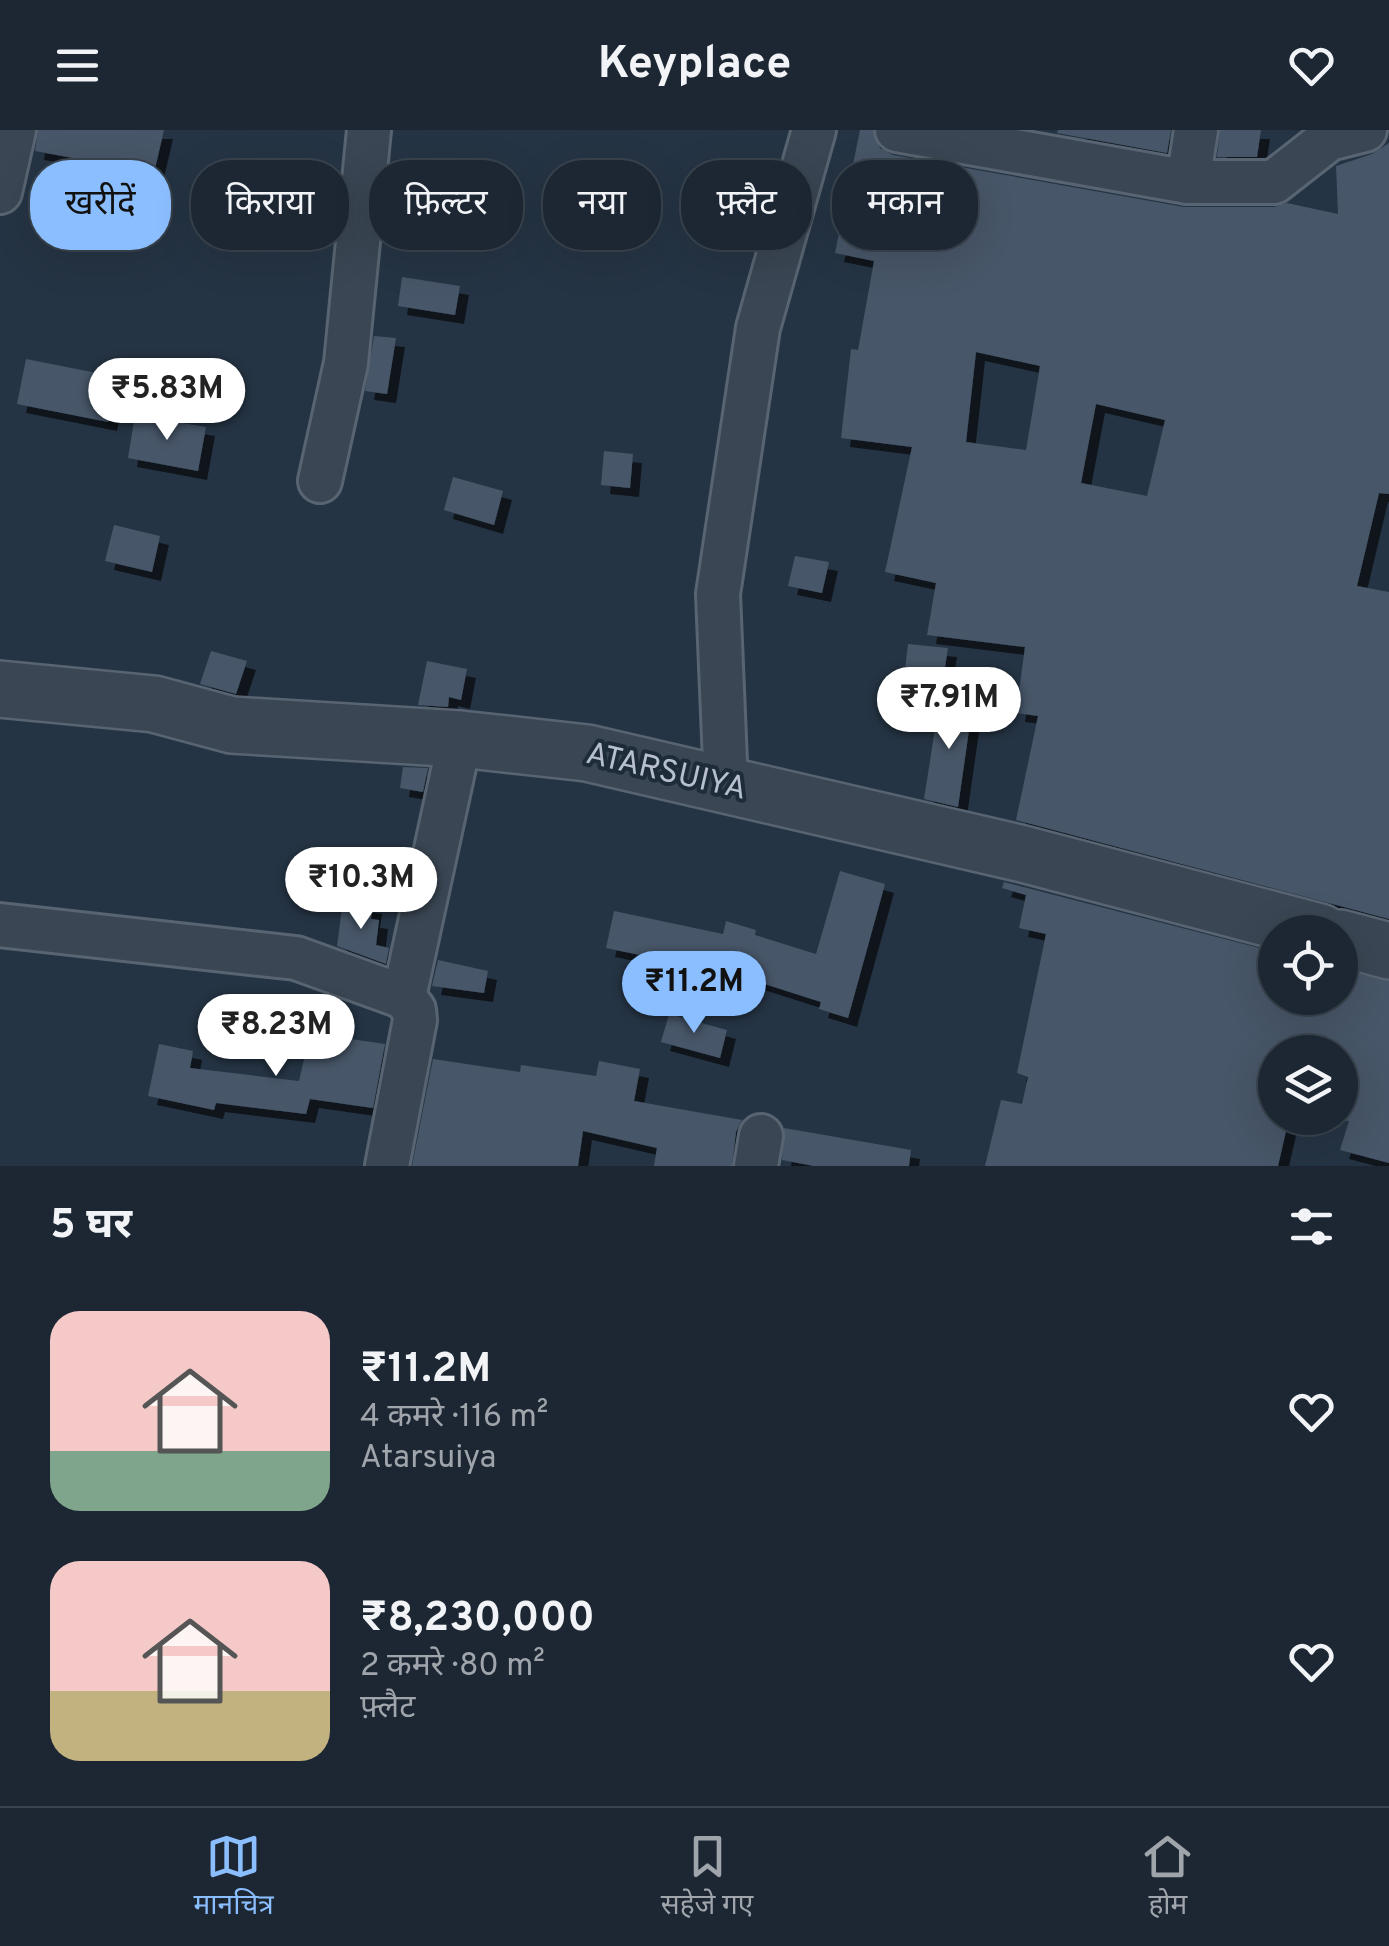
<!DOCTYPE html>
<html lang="hi">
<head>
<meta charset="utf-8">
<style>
  :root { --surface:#1c2733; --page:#252f3b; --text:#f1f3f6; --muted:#a0a5ac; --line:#3a444e; --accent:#8bbefe }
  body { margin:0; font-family:Overpass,"Noto Sans Devanagari",sans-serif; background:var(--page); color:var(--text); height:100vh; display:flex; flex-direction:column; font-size:38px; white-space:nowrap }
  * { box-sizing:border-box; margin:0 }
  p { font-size:32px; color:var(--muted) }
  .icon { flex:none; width:55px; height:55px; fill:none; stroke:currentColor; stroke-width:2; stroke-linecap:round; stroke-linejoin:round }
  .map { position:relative; height:1036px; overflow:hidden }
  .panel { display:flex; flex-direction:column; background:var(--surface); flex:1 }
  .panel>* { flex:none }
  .top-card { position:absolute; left:30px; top:30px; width:1330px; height:90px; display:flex; gap:20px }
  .controls { position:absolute; left:1258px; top:785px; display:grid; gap:20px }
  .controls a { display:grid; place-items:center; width:100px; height:100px; border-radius:50%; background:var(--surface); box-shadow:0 10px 40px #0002,0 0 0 2px var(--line); font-size:50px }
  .price { position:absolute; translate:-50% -85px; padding:0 22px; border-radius:35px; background:#fff; color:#222; font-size:32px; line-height:65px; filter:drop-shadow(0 2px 5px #0008) }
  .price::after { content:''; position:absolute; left:50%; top:60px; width:30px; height:22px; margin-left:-15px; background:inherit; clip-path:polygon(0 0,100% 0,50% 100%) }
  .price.active { background:var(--accent); color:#111 }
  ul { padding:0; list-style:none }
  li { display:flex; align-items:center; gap:30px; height:250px; padding:0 50px }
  li span { display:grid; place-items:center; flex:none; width:280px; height:200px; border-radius:30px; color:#555 }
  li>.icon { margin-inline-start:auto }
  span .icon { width:120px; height:120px; fill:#fffc; stroke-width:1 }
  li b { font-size:42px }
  h2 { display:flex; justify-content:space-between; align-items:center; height:120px; padding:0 50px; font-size:42px }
  .chip { padding:0 35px; border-radius:40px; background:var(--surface); box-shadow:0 10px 40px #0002,0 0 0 2px var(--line); font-size:35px; line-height:90px }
  .chip.active { background:var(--accent); color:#111 }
  header { display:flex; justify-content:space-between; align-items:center; height:130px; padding:0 50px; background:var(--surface); font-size:45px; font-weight:700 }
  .tab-bar { display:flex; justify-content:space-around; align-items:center; height:140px; border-top:2px solid var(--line); background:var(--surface); font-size:28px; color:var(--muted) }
  .tab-bar a { display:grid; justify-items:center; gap:5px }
  .tab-bar .active { color:var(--accent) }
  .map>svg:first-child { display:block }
  .building { fill:#465668; fill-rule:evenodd; filter:url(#shadow) }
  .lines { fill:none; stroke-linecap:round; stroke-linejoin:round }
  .minor-casing { stroke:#586471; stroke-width:48 }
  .tertiary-casing { stroke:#586471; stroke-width:60 }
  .minor { stroke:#3a4653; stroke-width:42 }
  .tertiary { stroke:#3a4653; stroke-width:55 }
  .labels { text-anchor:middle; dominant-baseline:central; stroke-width:8; stroke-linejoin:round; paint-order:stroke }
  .street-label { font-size:32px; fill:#b7c1cd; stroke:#1e2b39 }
</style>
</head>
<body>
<header><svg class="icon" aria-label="menu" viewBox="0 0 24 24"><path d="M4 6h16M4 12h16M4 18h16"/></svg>Keyplace<svg class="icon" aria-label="heart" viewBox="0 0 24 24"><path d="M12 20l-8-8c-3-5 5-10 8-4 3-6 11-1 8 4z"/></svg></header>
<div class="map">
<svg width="1389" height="1036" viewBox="0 0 1389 1036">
  <defs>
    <filter id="shadow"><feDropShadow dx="9" dy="9" stdDeviation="0" flood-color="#0009"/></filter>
  </defs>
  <rect width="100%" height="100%" fill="#253444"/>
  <g class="building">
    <path d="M38,0H164L154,43L35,21Z"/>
    <path d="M860,0H873L880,18L893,25L1184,77H1274L1287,73L1338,84L1336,36L1372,24L1389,13V364L1379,363L1357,456L1389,462V789L1016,690L1038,586L1016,583L1025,517L927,505L936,453L885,442L912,317L841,308L851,219L858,220L874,131L835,123ZM976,222L1040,236L1026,320L966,312ZM1096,274L1165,290L1147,366L1081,353Z"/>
    <path d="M1058,0H1171L1167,23L1057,3Z"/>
    <path d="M1220,0H1261L1257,27H1217Z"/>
    <path d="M402,147L460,156L455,185L398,176Z"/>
    <path d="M374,206L396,208L387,264L365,261Z"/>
    <path d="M26,229L117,247L108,292L17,274Z"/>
    <path d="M135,285L206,297L198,341L128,328Z"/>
    <path d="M604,321L633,324L630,358L601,355Z"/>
    <path d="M453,347L503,361L494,395L444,380Z"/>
    <path d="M114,395L160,406L152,442L105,431Z"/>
    <path d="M795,426L829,432L822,463L788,456Z"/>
    <path d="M908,514L948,518L938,582L894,577L898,539L905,540Z"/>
    <path d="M211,521L247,531L236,564L200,554Z"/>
    <path d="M427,531L467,539L461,570L449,567L448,577L418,575Z"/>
    <path d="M940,567L973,572L958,677L924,669Z"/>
    <path d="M403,637L428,638L423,662L400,658Z"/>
    <path d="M840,741L885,754L848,888L819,879L821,872L752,850L754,843L695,826L693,836L606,818L614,781L723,804L726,791L756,800L755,805L816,824Z"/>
    <path d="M1004,752L1275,822V868H1340V840L1389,851V1033L1340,1020L1349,991L1340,990V922H1275V988H1289L1278,1036H985L1001,970L1022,974L1028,947L1017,943L1046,804L1019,798L1026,765L1002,758Z"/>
    <path d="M343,771L373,775L371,789L379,790L376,815L389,818L386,834L337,816Z"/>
    <path d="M438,830L488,841L484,863L432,856Z"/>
    <path d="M669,884L727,900L720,928L661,912Z"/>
    <path d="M310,903L385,914L373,978L310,969L306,984L216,973L214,980L148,966L159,914L193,921L190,938L299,951Z"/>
    <path d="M433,929L520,942L521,935L596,946L599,931L640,939L634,971L742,990L736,1002L732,1036H654L657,1018L583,1001L578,1036H412Z"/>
    <path d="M784,998L911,1020L909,1036H814L782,1030Z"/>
  </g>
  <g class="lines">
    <defs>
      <g id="minor">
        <path d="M897,0L1188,52H1274L1329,9L1365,0"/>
        <path d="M1188,52L1196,0"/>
        <path d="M0,62L14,0"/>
        <path d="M320,351L346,233L369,0"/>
        <path d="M726,656L718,464L758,198L814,0"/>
        <path d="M0,795L296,828L404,867"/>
        <path d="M387,1036L415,890L414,880L404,867L460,609"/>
        <path d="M756,1036L761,1006"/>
      </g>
      <g id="tertiary">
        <path d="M0,559L154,574L232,595L460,609L587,623L1023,724L1320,802"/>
        <path d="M1340,808L1389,821"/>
      </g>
    </defs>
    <use href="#minor" class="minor-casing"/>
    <use href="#tertiary" class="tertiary-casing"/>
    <use href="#minor" class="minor"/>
    <use href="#tertiary" class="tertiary"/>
  </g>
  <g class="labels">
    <g class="street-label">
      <text transform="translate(666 643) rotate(13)">ATARSUIYA</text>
    </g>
  </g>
</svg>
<div class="controls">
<a><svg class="icon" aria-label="locate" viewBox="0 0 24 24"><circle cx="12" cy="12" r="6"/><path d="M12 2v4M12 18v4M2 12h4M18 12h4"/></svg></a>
<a><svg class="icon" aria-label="layers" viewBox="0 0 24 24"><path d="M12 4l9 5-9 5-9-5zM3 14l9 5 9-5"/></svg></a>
</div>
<b class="price" style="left:167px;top:313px">₹5.83M</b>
<b class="price" style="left:949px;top:622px">₹7.91M</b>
<b class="price" style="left:361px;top:802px">₹10.3M</b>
<b class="price active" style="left:694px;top:906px">₹11.2M</b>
<b class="price" style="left:276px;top:949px">₹8.23M</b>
<div class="top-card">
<a class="chip active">खरीदें</a>
<a class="chip">किराया</a>
<a class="chip">फ़िल्टर</a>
<a class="chip">नया</a>
<a class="chip">फ़्लैट</a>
<a class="chip">मकान</a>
</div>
</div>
<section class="panel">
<h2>5 घर<svg class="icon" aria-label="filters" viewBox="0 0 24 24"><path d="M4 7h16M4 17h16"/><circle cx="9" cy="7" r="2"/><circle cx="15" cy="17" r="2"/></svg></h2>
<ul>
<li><span style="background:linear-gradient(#f6c9c9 70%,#7fa58c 0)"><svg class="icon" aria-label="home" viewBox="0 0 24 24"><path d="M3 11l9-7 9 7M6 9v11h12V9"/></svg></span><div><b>₹11.2M</b><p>4 कमरे · 116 m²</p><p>Atarsuiya</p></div><svg class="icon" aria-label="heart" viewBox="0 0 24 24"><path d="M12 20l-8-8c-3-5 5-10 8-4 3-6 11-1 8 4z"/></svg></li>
<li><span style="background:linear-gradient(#f6c9c9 65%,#c2b280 0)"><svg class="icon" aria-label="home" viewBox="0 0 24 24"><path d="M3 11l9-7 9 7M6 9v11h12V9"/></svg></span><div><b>₹8,230,000</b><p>2 कमरे · 80 m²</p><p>फ़्लैट</p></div><svg class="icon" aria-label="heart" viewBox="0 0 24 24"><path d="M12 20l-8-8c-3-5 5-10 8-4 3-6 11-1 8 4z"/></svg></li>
</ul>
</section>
<nav class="tab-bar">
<a class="active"><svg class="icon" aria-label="map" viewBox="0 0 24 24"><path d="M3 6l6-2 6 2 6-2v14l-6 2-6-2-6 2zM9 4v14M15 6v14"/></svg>मानचित्र</a>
<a><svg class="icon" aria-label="saved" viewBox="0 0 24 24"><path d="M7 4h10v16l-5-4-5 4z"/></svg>सहेजे गए</a>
<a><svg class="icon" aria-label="home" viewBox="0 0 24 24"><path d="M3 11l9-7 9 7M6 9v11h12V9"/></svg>होम</a>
</nav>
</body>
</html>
